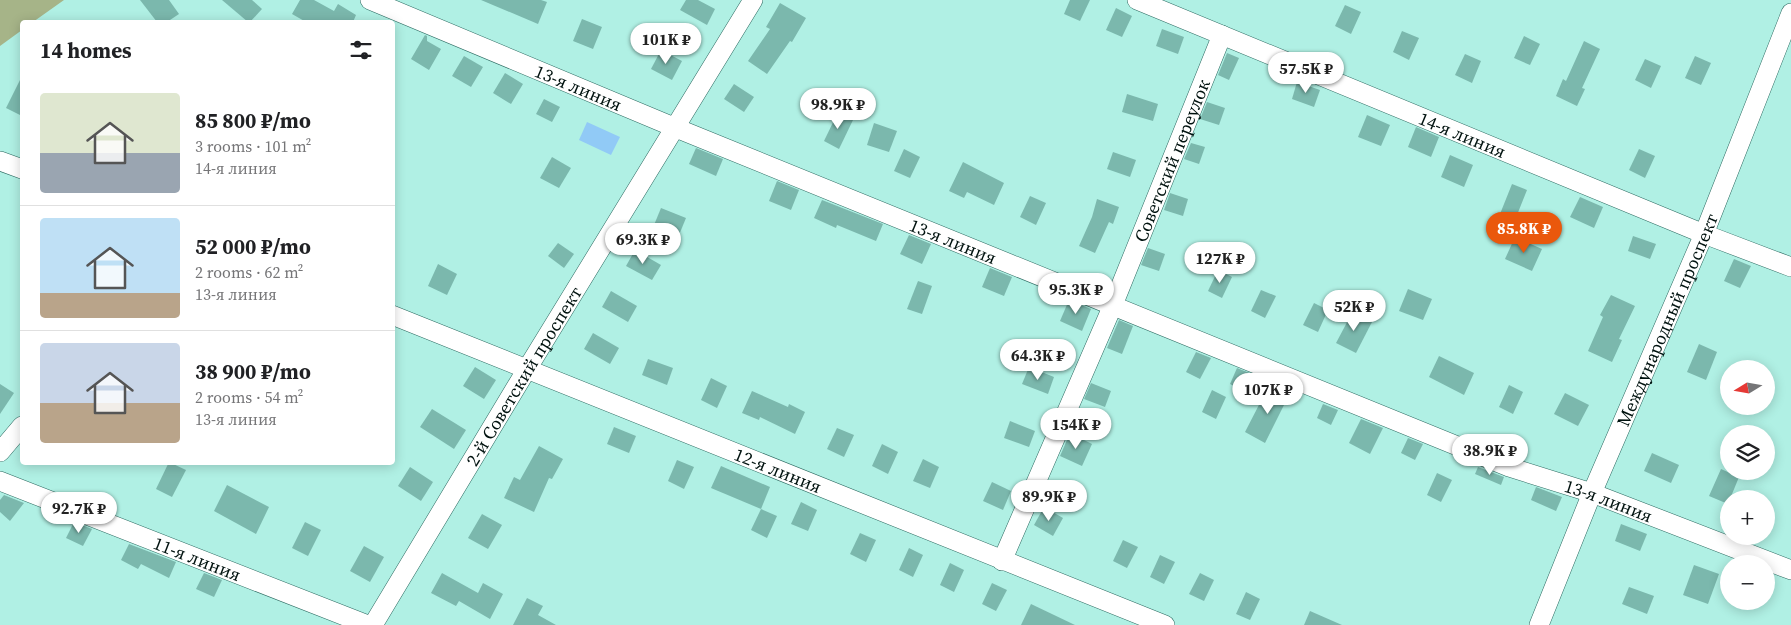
<!DOCTYPE html>
<html lang="en">
<head>
<meta charset="utf-8">
<style>
  :root { --surface:#fff; --page:#f2f2f2; --text:#202124; --muted:#757577; --line:#e0e0e0; --accent:#ea580c }
  body { margin:0; font-family:"Source Serif 4",serif; background:var(--page); color:var(--text); height:100vh; display:flex; flex-direction:column; font-size:19px; white-space:nowrap }
  * { box-sizing:border-box; margin:0 }
  p { font-size:16px; color:var(--muted) }
  .icon { flex:none; width:28px; height:28px; fill:none; stroke:currentColor; stroke-width:2; stroke-linecap:round; stroke-linejoin:round }
  .map { position:relative; flex:1; overflow:hidden }
  .drawer { position:absolute; left:20px; top:20px; width:375px; height:445px; display:flex; flex-direction:column; background:var(--surface); border-radius:5px; box-shadow:0 2px 12px #0003 }
  .drawer>* { flex:none }
  .needle { width:32px; rotate:259deg }
  .controls { position:absolute; left:1720px; top:360px; display:grid; gap:10px }
  .controls a { display:grid; place-items:center; width:55px; height:55px; border-radius:50%; background:var(--surface); box-shadow:0 2px 12px #0003; font-size:25px }
  .price { position:absolute; translate:-50% -42px; padding:0 11px; border-radius:18px; background:#fff; color:#222; font-size:16px; line-height:32px; filter:drop-shadow(0 1px 2px #0008) }
  .price::after { content:''; position:absolute; left:50%; top:30px; width:15px; height:11px; margin-left:-8px; background:inherit; clip-path:polygon(0 0,100% 0,50% 100%) }
  .price.selected { background:var(--accent); color:#fff }
  ul { padding:0; list-style:none }
  li { display:flex; align-items:center; gap:15px; height:125px; padding:0 20px }
  li+li { border-top:1px solid var(--line) }
  li span { display:grid; place-items:center; flex:none; width:140px; height:100px; border-radius:5px; color:#555 }
  li>.icon { margin-inline-start:auto }
  span .icon { width:60px; height:60px; fill:#fffc; stroke-width:1 }
  li b { font-size:21px }
  h2 { display:flex; justify-content:space-between; align-items:center; height:60px; padding:0 20px; font-size:21px }
  .map>svg:first-child { display:block }
  .green { fill:#a6b488 }
  .water { fill:#91caf6 }
  .building { fill:#7bb8ad }
  .lines { fill:none; stroke-linecap:round; stroke-linejoin:round }
  .minor-casing { stroke:#2c6a61; stroke-width:20 }
  .minor { stroke:#fff; stroke-width:19 }
  .labels { text-anchor:middle; dominant-baseline:central; stroke-width:4; stroke-linejoin:round; paint-order:stroke }
  .street-label { font-size:18px; fill:#00120f; stroke:#b0f0e4 }
</style>
</head>
<body>
<div class="map">
<svg width="1791" height="625" viewBox="0 0 1791 625">
  <rect width="100%" height="100%" fill="#b0f0e4"/>
  <path class="green" d="M0,0H64L33,22H22V30L0,46Z"/>
  <path class="water" d="M587,122L620,137L611,155L579,140Z"/>
  <g class="building">
    <path d="M140,0H169L179,14L167,22H157Z"/>
    <path d="M222,0H252L262,9L250,22H248Z"/>
    <path d="M300,0H314L334,11L338,4L356,15L353,22H306L292,14Z"/>
    <path d="M481,0H541L547,2L538,24Z"/>
    <path d="M686,0H698L715,9L707,25L680,10Z"/>
    <path d="M1070,0H1090L1080,21L1064,14Z"/>
    <path d="M780,3L806,18L792,42L790,41L767,74L748,61L770,29L766,27Z"/>
    <path d="M1345,5L1361,12L1351,34L1335,26Z"/>
    <path d="M1116,8L1132,16L1122,37L1106,30Z"/>
    <path d="M582,19L602,27L593,49L573,41Z"/>
    <path d="M1162,29L1184,37L1178,54L1156,46Z"/>
    <path d="M1402,31L1419,38L1409,60L1393,52Z"/>
    <path d="M425,35L427,36V41L441,49L429,70L411,59Z"/>
    <path d="M1524,36L1540,44L1530,65L1514,58Z"/>
    <path d="M1584,41L1600,49L1582,88L1585,89L1577,106L1556,96L1563,79L1566,81Z"/>
    <path d="M661,50L682,61L672,80L651,69Z"/>
    <path d="M1227,53L1239,58L1229,80L1218,75Z"/>
    <path d="M1465,54L1481,61L1472,83L1455,75Z"/>
    <path d="M464,56L483,67L471,87L452,76Z"/>
    <path d="M1695,56L1711,63L1701,85L1685,78Z"/>
    <path d="M1645,59L1661,66L1651,88L1635,80Z"/>
    <path d="M505,73L523,84L511,104L493,93Z"/>
    <path d="M22,76V116L6,108Z"/>
    <path d="M1297,82L1320,90L1314,107L1292,99Z"/>
    <path d="M734,84L754,97L744,112L724,99Z"/>
    <path d="M1127,94L1158,104L1153,121L1122,112Z"/>
    <path d="M544,99L560,107L552,122L536,114Z"/>
    <path d="M1207,102L1225,108L1219,125L1200,119Z"/>
    <path d="M838,112L853,120L839,149L824,141Z"/>
    <path d="M1367,115L1390,125L1381,146L1358,137Z"/>
    <path d="M874,123L897,131L889,152L867,145Z"/>
    <path d="M1416,127L1439,137L1431,157L1408,147Z"/>
    <path d="M1191,143L1205,147L1199,164L1184,159Z"/>
    <path d="M696,148L723,159L716,176L689,164Z"/>
    <path d="M904,149L920,157L910,178L894,171Z"/>
    <path d="M1639,149L1655,156L1645,178L1629,170Z"/>
    <path d="M1113,152L1136,160L1130,177L1107,169Z"/>
    <path d="M1450,155L1473,165L1464,187L1441,177Z"/>
    <path d="M552,157L571,168L559,188L540,178Z"/>
    <path d="M963,162L1004,183L994,205L967,192L964,198L949,191Z"/>
    <path d="M777,181L799,190L791,210L769,201Z"/>
    <path d="M1512,184L1527,190L1515,220L1500,214Z"/>
    <path d="M1170,193L1188,199L1183,216L1164,210Z"/>
    <path d="M1030,196L1046,203L1036,225L1020,217Z"/>
    <path d="M1580,197L1603,207L1594,228L1570,217Z"/>
    <path d="M1097,199L1119,207L1113,224L1109,222L1095,253L1079,246L1092,217Z"/>
    <path d="M822,200L883,224L876,241L837,225L836,228L814,218Z"/>
    <path d="M661,208L686,218L679,235L654,225Z"/>
    <path d="M909,235L931,244L922,264L900,254Z"/>
    <path d="M1633,236L1656,244L1650,259L1628,251Z"/>
    <path d="M1515,237L1542,249L1532,271L1505,259Z"/>
    <path d="M558,243L574,254L564,268L548,256Z"/>
    <path d="M1148,248L1165,254L1159,271L1141,265Z"/>
    <path d="M635,250L661,265L652,280L626,266Z"/>
    <path d="M1734,259L1751,266L1740,288L1724,281Z"/>
    <path d="M438,264L457,274L447,295L428,286Z"/>
    <path d="M990,268L1012,277L1004,296L982,287Z"/>
    <path d="M1218,270L1232,277L1222,298L1208,291Z"/>
    <path d="M918,281L932,286L922,314L907,309Z"/>
    <path d="M1408,289L1432,299L1423,320L1399,311Z"/>
    <path d="M1261,290L1276,296L1265,318L1251,311Z"/>
    <path d="M611,291L637,306L628,322L602,307Z"/>
    <path d="M1611,295L1635,306L1619,339L1622,340L1612,362L1588,351L1603,317L1600,315Z"/>
    <path d="M1069,300L1091,309L1082,331L1060,321Z"/>
    <path d="M1314,303L1328,310L1318,332L1303,325Z"/>
    <path d="M1353,311L1372,322L1356,353L1336,343Z"/>
    <path d="M1119,320L1133,326L1122,354L1107,348Z"/>
    <path d="M593,333L619,348L610,364L584,349Z"/>
    <path d="M1699,344L1717,352L1706,380L1687,372Z"/>
    <path d="M1196,352L1211,358L1200,379L1186,372Z"/>
    <path d="M1439,356L1474,373L1464,395L1429,377Z"/>
    <path d="M648,359L673,368L667,385L642,375Z"/>
    <path d="M475,367L496,380L484,399L463,386Z"/>
    <path d="M1029,367L1054,377L1048,394L1022,384Z"/>
    <path d="M1237,368L1252,374L1244,391L1230,384Z"/>
    <path d="M711,378L727,386L717,408L701,400Z"/>
    <path d="M1091,383L1111,391L1105,407L1084,399Z"/>
    <path d="M0,384L14,393L0,414Z"/>
    <path d="M1277,385L1290,390L1287,396L1288,397L1265,443L1245,432L1262,399L1268,402Z"/>
    <path d="M1509,385L1523,392L1513,414L1499,407Z"/>
    <path d="M1212,390L1226,397L1216,419L1202,412Z"/>
    <path d="M752,391L788,407L789,404L805,412L795,434L760,417L759,420L742,413Z"/>
    <path d="M1565,393L1589,405L1578,426L1554,414Z"/>
    <path d="M1323,404L1338,410L1331,425L1317,418Z"/>
    <path d="M432,409L466,430L454,449L420,427Z"/>
    <path d="M1361,419L1383,428L1370,454L1349,443Z"/>
    <path d="M1010,421L1035,431L1029,447L1004,438Z"/>
    <path d="M614,427L636,436L629,453L607,444Z"/>
    <path d="M837,428L854,435L844,457L827,449Z"/>
    <path d="M1070,433L1092,444L1082,466L1060,456Z"/>
    <path d="M1408,438L1423,444L1415,460L1401,453Z"/>
    <path d="M882,444L898,452L888,474L872,466Z"/>
    <path d="M539,446L563,459L552,479L549,478L534,512L504,498L514,477L520,480Z"/>
    <path d="M1652,453L1679,465L1671,483L1644,471Z"/>
    <path d="M923,459L939,467L930,488L913,481Z"/>
    <path d="M677,460L694,467L684,489L668,481Z"/>
    <path d="M169,462L186,470L172,497L156,489Z"/>
    <path d="M721,466L770,487L761,509L711,488Z"/>
    <path d="M410,467L433,482L421,501L398,486Z"/>
    <path d="M1478,467L1504,477L1501,485L1475,474Z"/>
    <path d="M1721,469L1739,477L1730,499H1729L1728,504L1709,496Z"/>
    <path d="M1437,473L1452,480L1441,502L1427,495Z"/>
    <path d="M992,482L1011,491L1003,510L983,501Z"/>
    <path d="M227,485L269,507L256,534L214,511Z"/>
    <path d="M1536,487L1562,497L1556,511L1531,500Z"/>
    <path d="M4,495L24,503L10,521L0,512V500Z"/>
    <path d="M801,502L817,510L808,531L791,524Z"/>
    <path d="M1044,507L1063,518L1053,536L1034,525Z"/>
    <path d="M761,509L777,516L767,538L751,530Z"/>
    <path d="M482,514L502,525L488,549L468,538Z"/>
    <path d="M74,522L92,529L83,546L66,538Z"/>
    <path d="M305,522L321,530L308,556L292,548Z"/>
    <path d="M1621,524L1647,534L1640,551L1615,541Z"/>
    <path d="M860,533L876,540L866,562L850,554Z"/>
    <path d="M1123,540L1138,547L1127,568L1113,561Z"/>
    <path d="M129,544L176,562L169,578L141,564L138,569L121,560Z"/>
    <path d="M364,546L384,557L370,582L350,571Z"/>
    <path d="M909,548L923,555L913,577L899,570Z"/>
    <path d="M1160,555L1175,562L1164,584L1150,577Z"/>
    <path d="M950,563L964,570L954,592L940,585Z"/>
    <path d="M1694,565L1719,574L1708,604L1683,595Z"/>
    <path d="M204,573L222,580L214,597L196,589Z"/>
    <path d="M442,573L478,593L483,583L503,594L490,619L459,601L456,606L431,593Z"/>
    <path d="M1200,573L1214,580L1204,601L1189,594Z"/>
    <path d="M992,583L1007,590L996,611L982,604Z"/>
    <path d="M1629,587L1654,596L1647,614L1622,604Z"/>
    <path d="M1246,592L1260,599L1250,620L1236,614Z"/>
    <path d="M527,598L543,606L538,615L556,625H513Z"/>
    <path d="M1031,604L1075,625H1021Z"/>
    <path d="M1310,611L1342,625H1304Z"/>
  </g>
  <g class="lines">
    <defs>
      <g id="minor">
        <path id="s1" d="M370,0L676,128L1509,467L1592,493L1791,570"/>
        <path id="s2" d="M1137,0L1704,234L1791,267"/>
        <path d="M0,161L22,169"/>
        <path id="s3" d="M392,315L1165,625"/>
        <path d="M0,452L22,426"/>
        <path id="s4" d="M0,481L368,625"/>
        <path id="s5" d="M1002,561L1113,305L1222,35"/>
        <path id="s6" d="M373,625L527,369L753,0"/>
        <path id="s7" d="M1539,625L1592,493L1704,234L1791,13"/>
      </g>
    </defs>
    <use href="#minor" class="minor-casing"/>
    <use href="#minor" class="minor"/>
  </g>
  <g class="labels">
    <g class="street-label">
      <text stroke="none"><textPath href="#s1" startOffset="226">13-я линия</textPath></text>
      <text stroke="none"><textPath href="#s2" startOffset="352">14-я линия</textPath></text>
      <text stroke="none"><textPath href="#s5" startOffset="435">Советский переулок</textPath></text>
      <text stroke="none"><textPath href="#s1" startOffset="631">13-я линия</textPath></text>
      <text stroke="none"><textPath href="#s7" startOffset="331">Международный проспект</textPath></text>
      <text stroke="none"><textPath href="#s6" startOffset="291">2-й Советский проспект</textPath></text>
      <text stroke="none"><textPath href="#s3" startOffset="416">12-я линия</textPath></text>
      <text stroke="none"><textPath href="#s1" startOffset="1336">13-я линия</textPath></text>
      <text stroke="none"><textPath href="#s4" startOffset="212">11-я линия</textPath></text>
    </g>
  </g>
</svg>
<div class="controls">
<a><svg class="needle" viewBox="-14 -14 28 28"><path d="M0-13l5 13h-10z" fill="#e53935"/><path d="M0 13l5-13h-10z" fill="#757577"/></svg></a>
<a><svg class="icon" aria-label="layers" viewBox="0 0 24 24"><path d="M12 4l9 5-9 5-9-5zM3 14l9 5 9-5"/></svg></a>
<a>+</a>
<a>−</a>
</div>
<b class="price" style="left:666px;top:65px">101K ₽</b>
<b class="price" style="left:1306px;top:94px">57.5K ₽</b>
<b class="price" style="left:838px;top:130px">98.9K ₽</b>
<b class="price selected" style="left:1524px;top:254px">85.8K ₽</b>
<b class="price" style="left:643px;top:265px">69.3K ₽</b>
<b class="price" style="left:1220px;top:284px">127K ₽</b>
<b class="price" style="left:1076px;top:315px">95.3K ₽</b>
<b class="price" style="left:1354px;top:332px">52K ₽</b>
<b class="price" style="left:1038px;top:381px">64.3K ₽</b>
<b class="price" style="left:1268px;top:415px">107K ₽</b>
<b class="price" style="left:1076px;top:450px">154K ₽</b>
<b class="price" style="left:1490px;top:476px">38.9K ₽</b>
<b class="price" style="left:1049px;top:522px">89.9K ₽</b>
<b class="price" style="left:79px;top:534px">92.7K ₽</b>
<section class="drawer">
<h2>14 homes<svg class="icon" aria-label="filters" viewBox="0 0 24 24"><path d="M4 7h16M4 17h16"/><circle cx="9" cy="7" r="2"/><circle cx="15" cy="17" r="2"/></svg></h2>
<ul>
<li><span style="background:linear-gradient(#dfe7d0 60%,#9aa5b1 0)"><svg class="icon" aria-label="home" viewBox="0 0 24 24"><path d="M3 11l9-7 9 7M6 9v11h12V9"/></svg></span><div><b>85 800 ₽/mo</b><p>3 rooms · 101 m²</p><p>14-я линия</p></div></li>
<li><span style="background:linear-gradient(#bfe0f5 75%,#b9a48a 0)"><svg class="icon" aria-label="home" viewBox="0 0 24 24"><path d="M3 11l9-7 9 7M6 9v11h12V9"/></svg></span><div><b>52 000 ₽/mo</b><p>2 rooms · 62 m²</p><p>13-я линия</p></div></li>
<li><span style="background:linear-gradient(#c9d6e8 60%,#b9a48a 0)"><svg class="icon" aria-label="home" viewBox="0 0 24 24"><path d="M3 11l9-7 9 7M6 9v11h12V9"/></svg></span><div><b>38 900 ₽/mo</b><p>2 rooms · 54 m²</p><p>13-я линия</p></div></li>
</ul>
</section>
</div>
</body>
</html>
